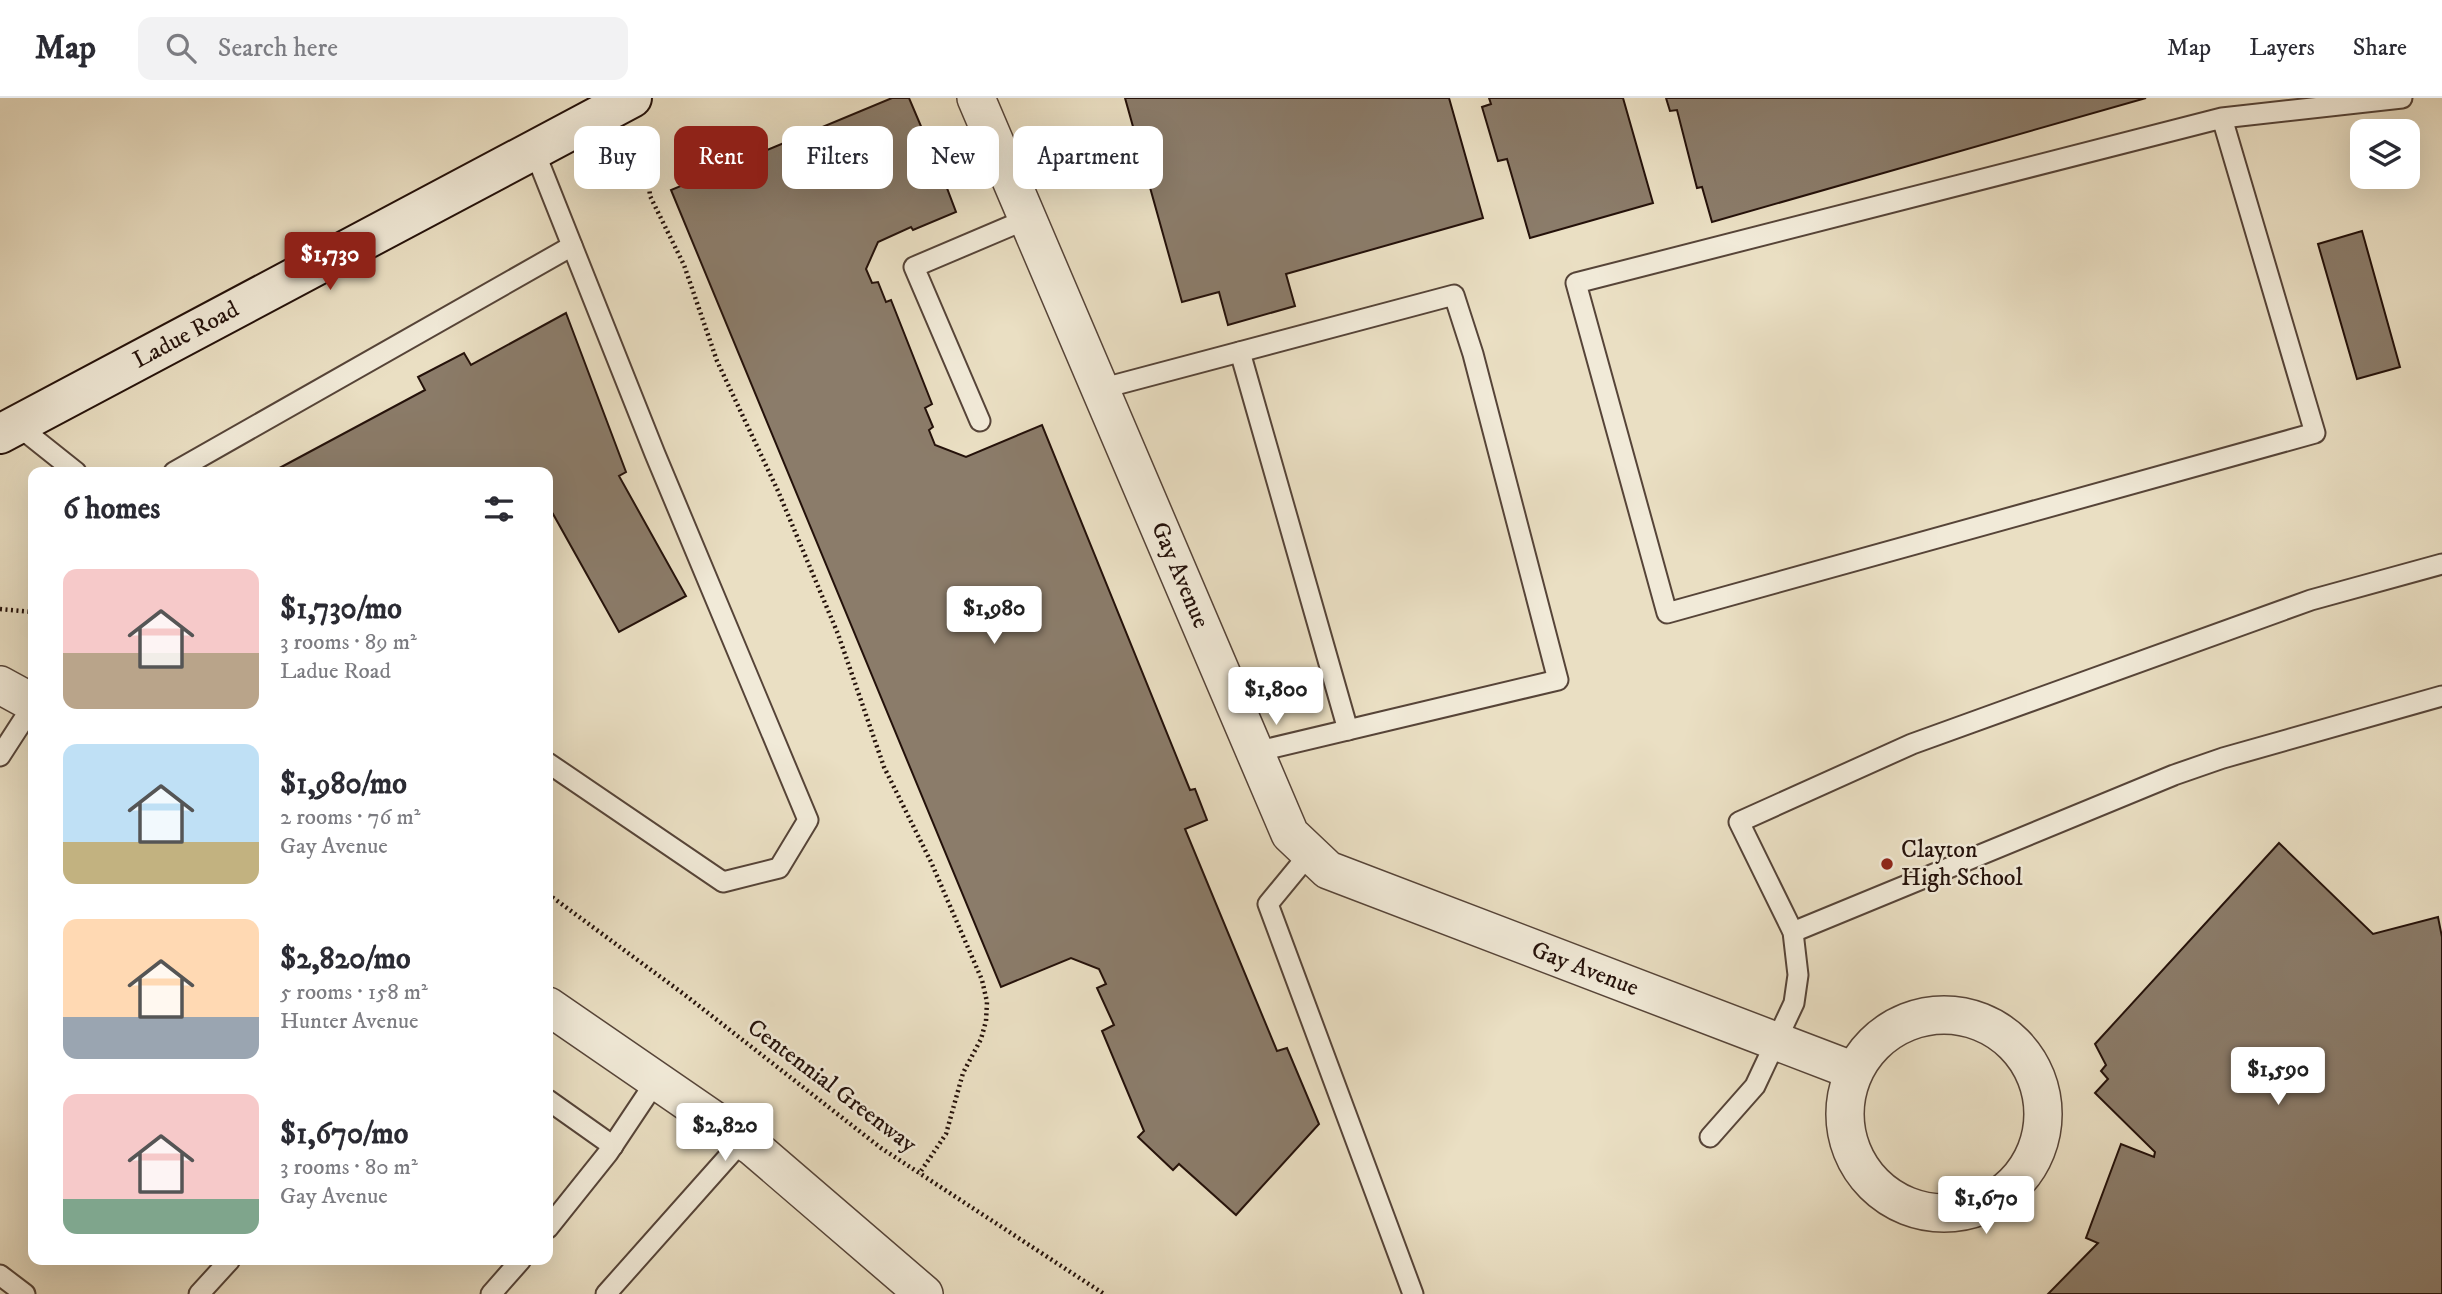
<!DOCTYPE html>
<html lang="en">
<head>
<meta charset="utf-8">
<style>
  :root { --surface:#fff; --page:#f2f2f3; --text:#2b2b33; --muted:#7c7c81; --line:#e1e1e2; --accent:#8f2418 }
  body { margin:0; font-family:"IM FELL DW Pica",serif; background:var(--page); color:var(--text); height:100vh; display:flex; flex-direction:column; font-size:26px; white-space:nowrap }
  * { box-sizing:border-box; margin:0 }
  p { font-size:23px; color:var(--muted) }
  .icon { flex:none; width:38px; height:38px; fill:none; stroke:currentColor; stroke-width:2; stroke-linecap:round; stroke-linejoin:round }
  .map { position:relative; flex:1; overflow:hidden }
  .details { position:absolute; left:28px; top:369px; width:525px; height:798px; display:flex; flex-direction:column; background:var(--surface); border-radius:14px; box-shadow:0 7px 28px #0002 }
  .details>* { flex:none }
  .top-card { position:absolute; left:574px; top:28px; width:665px; height:63px; display:flex; gap:14px }
  .buttons { position:absolute; left:2350px; top:21px; display:grid; gap:14px }
  .buttons a { display:grid; place-items:center; width:70px; height:70px; border-radius:14px; background:var(--surface); box-shadow:0 7px 28px #0002; font-size:35px }
  .price { position:absolute; translate:-50% -60px; padding:0 16px; border-radius:7px; background:#fff; color:#222; font-size:23px; line-height:46px; filter:drop-shadow(0 2px 4px #0008) }
  .price::after { content:''; position:absolute; left:50%; top:42px; width:21px; height:16px; margin-left:-10px; background:inherit; clip-path:polygon(0 0,100% 0,50% 100%) }
  .price.active { background:var(--accent); color:#fff }
  ul { padding:0; list-style:none }
  li { display:flex; align-items:center; gap:21px; height:175px; padding:0 35px }
  li span { display:grid; place-items:center; flex:none; width:196px; height:140px; border-radius:14px; color:#555 }
  li>.icon { margin-inline-start:auto }
  span .icon { width:84px; height:84px; fill:#fffc; stroke-width:1 }
  li b { font-size:30px }
  h2 { display:flex; justify-content:space-between; align-items:center; height:84px; padding:0 35px; font-size:30px }
  .tag { padding:0 24px; border-radius:14px; background:var(--surface); box-shadow:0 7px 28px #0002; font-size:24px; line-height:63px }
  .tag.active { background:var(--accent); color:#fff }
  header { display:flex; align-items:center; gap:42px; box-sizing:border-box; height:98px; padding:0 35px; background:var(--surface); border-bottom:2px solid var(--line) }
  header strong { font-size:33px }
  nav { display:flex; gap:38px; margin-inline-start:auto; font-size:24px }
  .search { width:490px; height:63px; background:var(--page); display:flex; align-items:center; gap:18px; box-sizing:border-box; padding:0 24px; border-radius:14px; color:var(--muted); font-size:26px }
  .map>svg:first-child { display:block }
  .building { fill:#8b7c6a; stroke:#24110a; stroke-width:2 }
  .lines { fill:none; stroke-linecap:round; stroke-linejoin:round }
  .lane-casing { stroke:#564438; stroke-width:23 }
  .street-casing { stroke:#564438; stroke-width:40 }
  .secondary-casing { stroke:#24110a; stroke-width:42 }
  .path { stroke:#24110a; stroke-width:4.5; stroke-dasharray:2 3.5; stroke-linecap:butt }
  .lane { stroke:#f1ead8; stroke-width:19 }
  .street { stroke:#f1ead8; stroke-width:37 }
  .secondary { stroke:#f1ead8; stroke-width:38 }
  .poi-dot { fill:#8f2418; stroke:#f1ead8; stroke-width:2.5 }
  .labels { text-anchor:middle; dominant-baseline:central; stroke-width:5; stroke-linejoin:round; paint-order:stroke }
  .street-label { font-size:24px; fill:#24110a; stroke:#f1ead8 }
  .poi-label { font-size:24px; fill:#24110a; stroke:#f1ead8; text-anchor:start }
</style>
</head>
<body>
<header>
<strong>Map</strong>
<div class="search"><svg class="icon" aria-label="search" viewBox="0 0 24 24"><circle cx="10" cy="10" r="6"/><path d="M15 15l6 6"/></svg>Search here</div>
<nav><a>Map</a><a>Layers</a><a>Share</a></nav>
</header>
<div class="map">
<svg width="2442" height="1196" viewBox="0 0 2442 1196">
  <rect width="100%" height="100%" fill="#eadfc3"/>
  <filter id="stains"><feTurbulence type="fractalNoise" baseFrequency=".00286" numOctaves="4"/><feColorMatrix values="0 0 0 0 .2 0 0 0 0 .09 0 0 0 0 .02 0 0 0 .5 -.17"/></filter>
  <radialGradient id="worn" r=".72"><stop offset=".6" stop-color="#630" stop-opacity="0"/><stop offset="1" stop-color="#630" stop-opacity=".3"/></radialGradient>
  <g class="building">
    <path d="M892,0H909L929,47L925,49L940,86L945,85L956,114L913,132L911,129L878,144L866,171L872,185L878,184L886,204L891,202L932,306L925,310L933,329L929,332L935,347L966,359L1042,327L1190,692L1195,691L1207,722L1185,731L1277,953L1287,950L1319,1026L1236,1117L1179,1066L1173,1072L1138,1039L1144,1033L1102,933L1114,927L1097,890L1106,886L1099,871L1071,860L1001,889L671,92Z"/>
    <path d="M1125,0H1449L1483,120L1286,176L1295,208L1228,227L1219,194L1182,204Z"/>
    <path d="M1489,0H1623L1653,105L1530,140L1507,61L1498,63L1482,9L1491,6Z"/>
    <path d="M1666,0H2146L1712,124L1702,89L1697,90L1677,12L1670,13Z"/>
    <path d="M2362,133L2400,269L2357,281L2318,146Z"/>
    <path d="M566,215L626,374L619,378L686,498L619,534L553,416L548,419V374H272L425,292L418,279L464,255L471,267Z"/>
    <path d="M2279,745L2373,836L2438,819L2442,839V1196H2048L2098,1145L2086,1140L2121,1046L2154,1059L2155,1054L2095,995L2108,981L2101,973L2106,967L2095,946Z"/>
  </g>
  <g class="lines">
    <defs>
      <g id="lane">
        <path d="M2222,20L2315,335L1667,515L1576,185L2222,20L2402,0"/>
        <path d="M534,52L655,356L808,722L779,770L723,784L548,665"/>
        <path d="M1240,254L1348,632"/>
        <path d="M1100,291L1454,197L1473,256L1558,582L1255,654"/>
        <path d="M980,323L914,169L1027,121"/>
        <path d="M17,327L76,374"/>
        <path d="M174,374L572,148"/>
        <path d="M0,658L33,607"/>
        <path d="M1310,755L1268,806L1413,1196"/>
        <path d="M1793,834L2174,677L2223,660L2442,598"/>
        <path d="M548,1002L613,1048"/>
        <path d="M1710,1039L1755,988L1794,905L1798,877L1793,834L1739,724L1912,646L2311,502L2442,466"/>
        <path d="M548,1130L608,1055L656,983"/>
        <path d="M0,1177L25,1196"/>
        <path d="M199,1196L230,1162"/>
        <path d="M491,1196L521,1162"/>
        <path d="M606,1196L743,1042"/>
      </g>
      <g id="street">
        <path d="M976,0L1290,736L1328,772L1854,973"/>
        <path d="M0,587L33,605"/>
        <path d="M548,908L753,1049L924,1196"/>
        <circle cx="1944" cy="1016" r="99"/>
      </g>
      <path id="secondary" d="M0,336L632,0"/>
    </defs>
    <use href="#lane" class="lane-casing"/>
    <use href="#street" class="street-casing"/>
    <use href="#secondary" class="secondary-casing"/>
    <g class="path">
      <path d="M648,77L650,98L684,167L717,263L778,393L838,536L884,669L931,764L982,882L987,904L986,923L981,941L963,975L946,1036L919,1076"/>
      <path d="M0,511L33,514"/>
      <path d="M548,796L685,897L881,1050L1104,1196"/>
    </g>
    <use href="#lane" class="lane"/>
    <use href="#street" class="street"/>
    <use href="#secondary" class="secondary"/>
  </g>
  <circle class="poi-dot" cx="1887" cy="766" r="7"/>
  <g class="labels">
    <g class="street-label">
      <text transform="translate(186 237) rotate(-28)">Ladue Road</text>
      <text transform="translate(1180 477) rotate(67)">Gay Avenue</text>
      <text transform="translate(1585 871) rotate(21)">Gay Avenue</text>
      <text transform="translate(832 988) rotate(37)">Centennial Greenway</text>
    </g>
    <g class="poi-label">
      <text x="1901" y="752">Clayton<tspan x="1901" dy="28">High School</tspan></text>
    </g>
  </g>
  <rect width="100%" height="100%" filter="url(#stains)"/>
  <rect width="100%" height="100%" fill="url(#worn)"/>
</svg>
<div class="buttons">
<a><svg class="icon" aria-label="layers" viewBox="0 0 24 24"><path d="M12 4l9 5-9 5-9-5zM3 14l9 5 9-5"/></svg></a>
</div>
<b class="price active" style="left:330px;top:194px">$1,730</b>
<b class="price" style="left:994px;top:548px">$1,980</b>
<b class="price" style="left:1276px;top:629px">$1,800</b>
<b class="price" style="left:2278px;top:1009px">$1,590</b>
<b class="price" style="left:725px;top:1065px">$2,820</b>
<b class="price" style="left:1986px;top:1138px">$1,670</b>
<div class="top-card">
<a class="tag">Buy</a>
<a class="tag active">Rent</a>
<a class="tag">Filters</a>
<a class="tag">New</a>
<a class="tag">Apartment</a>
</div>
<section class="details">
<h2>6 homes<svg class="icon" aria-label="filters" viewBox="0 0 24 24"><path d="M4 7h16M4 17h16"/><circle cx="9" cy="7" r="2"/><circle cx="15" cy="17" r="2"/></svg></h2>
<ul>
<li><span style="background:linear-gradient(#f6c9c9 60%,#b9a48a 0)"><svg class="icon" aria-label="home" viewBox="0 0 24 24"><path d="M3 11l9-7 9 7M6 9v11h12V9"/></svg></span><div><b>$1,730/mo</b><p>3 rooms · 89 m²</p><p>Ladue Road</p></div></li>
<li><span style="background:linear-gradient(#bfe0f5 70%,#c2b280 0)"><svg class="icon" aria-label="home" viewBox="0 0 24 24"><path d="M3 11l9-7 9 7M6 9v11h12V9"/></svg></span><div><b>$1,980/mo</b><p>2 rooms · 76 m²</p><p>Gay Avenue</p></div></li>
<li><span style="background:linear-gradient(#ffd9b3 70%,#9aa5b1 0)"><svg class="icon" aria-label="home" viewBox="0 0 24 24"><path d="M3 11l9-7 9 7M6 9v11h12V9"/></svg></span><div><b>$2,820/mo</b><p>5 rooms · 158 m²</p><p>Hunter Avenue</p></div></li>
<li><span style="background:linear-gradient(#f6c9c9 75%,#7fa58c 0)"><svg class="icon" aria-label="home" viewBox="0 0 24 24"><path d="M3 11l9-7 9 7M6 9v11h12V9"/></svg></span><div><b>$1,670/mo</b><p>3 rooms · 80 m²</p><p>Gay Avenue</p></div></li>
</ul>
</section>
</div>
</body>
</html>
